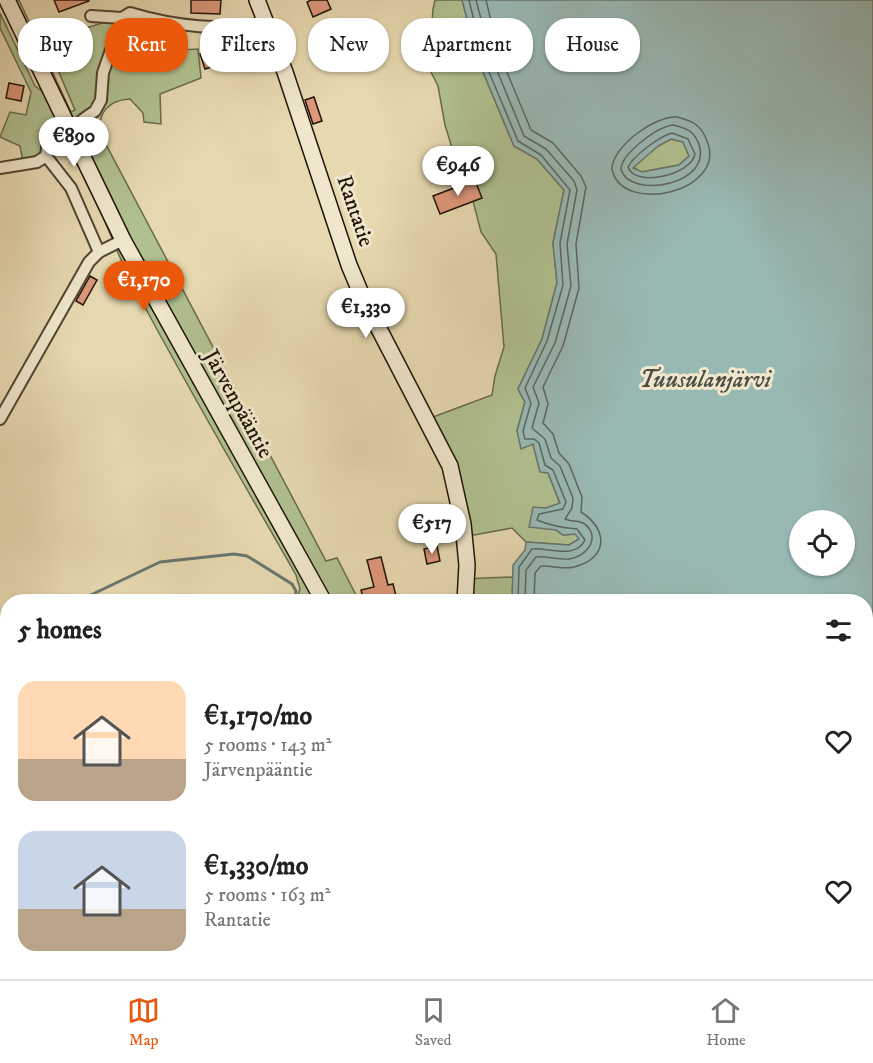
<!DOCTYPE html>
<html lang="en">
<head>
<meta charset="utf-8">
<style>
  :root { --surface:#fff; --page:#f6f6f6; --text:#222; --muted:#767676; --line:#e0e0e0; --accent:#ea580c }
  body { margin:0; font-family:"IM FELL DW Pica",serif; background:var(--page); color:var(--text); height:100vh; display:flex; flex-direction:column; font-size:22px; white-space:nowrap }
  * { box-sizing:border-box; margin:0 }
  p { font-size:20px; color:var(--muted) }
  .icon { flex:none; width:33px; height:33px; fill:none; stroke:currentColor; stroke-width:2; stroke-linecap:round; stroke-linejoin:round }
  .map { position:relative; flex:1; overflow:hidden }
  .sheet { position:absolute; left:0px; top:594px; width:873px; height:386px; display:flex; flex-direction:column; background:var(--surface); border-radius:24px 24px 0 0; box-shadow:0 2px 4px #0004 }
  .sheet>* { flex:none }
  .top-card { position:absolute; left:18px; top:18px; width:837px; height:54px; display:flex; gap:12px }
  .tools { position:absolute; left:789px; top:510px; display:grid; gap:12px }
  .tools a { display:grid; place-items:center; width:66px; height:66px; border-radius:50%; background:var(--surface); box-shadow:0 2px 4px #0004; font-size:30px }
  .price { position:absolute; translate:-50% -51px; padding:0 14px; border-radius:21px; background:#fff; color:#222; font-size:20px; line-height:39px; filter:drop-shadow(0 2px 3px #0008) }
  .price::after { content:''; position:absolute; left:50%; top:36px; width:18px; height:14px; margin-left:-9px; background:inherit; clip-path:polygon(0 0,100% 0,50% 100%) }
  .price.on { background:var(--accent); color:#fff }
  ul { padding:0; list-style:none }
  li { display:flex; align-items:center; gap:18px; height:150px; padding:0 18px }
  li span { display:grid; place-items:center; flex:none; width:168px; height:120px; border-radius:18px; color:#555 }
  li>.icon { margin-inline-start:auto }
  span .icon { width:72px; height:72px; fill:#fffc; stroke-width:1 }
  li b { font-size:26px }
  h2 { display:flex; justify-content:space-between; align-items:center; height:72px; padding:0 18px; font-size:26px }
  .pill { padding:0 21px; border-radius:24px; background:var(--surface); box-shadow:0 2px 4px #0004; font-size:21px; line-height:54px }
  .pill.on { background:var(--accent); color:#fff }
  .dock { display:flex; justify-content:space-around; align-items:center; height:84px; border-top:2px solid var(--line); background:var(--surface); font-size:16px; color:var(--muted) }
  .dock a { display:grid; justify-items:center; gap:3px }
  .dock .on { color:var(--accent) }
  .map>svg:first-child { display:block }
  .green { fill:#b0c08f; stroke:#686a4c; stroke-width:1.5 }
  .water { fill:#98b8b3; stroke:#68766f; stroke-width:1.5; fill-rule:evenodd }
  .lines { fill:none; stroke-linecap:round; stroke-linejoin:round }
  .shore { stroke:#5c665e; stroke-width:1.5 }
  .stream { stroke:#68766f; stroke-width:3 }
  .building { fill:#dd977a; stroke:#1f1308; stroke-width:1.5 }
  .street-casing { stroke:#514432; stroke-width:14 }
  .secondary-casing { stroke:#1f1308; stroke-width:18 }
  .street { stroke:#efe6cb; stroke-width:10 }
  .secondary { stroke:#efe6cb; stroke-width:15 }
  .labels { text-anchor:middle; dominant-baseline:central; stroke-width:6; stroke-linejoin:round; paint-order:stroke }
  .street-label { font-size:22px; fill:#1f1308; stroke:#efe6cb }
  .water-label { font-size:24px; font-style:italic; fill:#494d44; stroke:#efe6cb }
</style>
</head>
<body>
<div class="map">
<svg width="873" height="979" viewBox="0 0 873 979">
  <rect width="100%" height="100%" fill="#e6d8af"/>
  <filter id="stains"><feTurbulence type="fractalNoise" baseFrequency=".00333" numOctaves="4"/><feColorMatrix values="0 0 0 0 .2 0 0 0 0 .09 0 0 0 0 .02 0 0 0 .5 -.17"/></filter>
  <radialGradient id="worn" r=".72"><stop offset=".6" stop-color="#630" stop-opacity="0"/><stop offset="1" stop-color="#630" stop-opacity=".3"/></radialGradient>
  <g class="green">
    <path d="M13,0H19L71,112L75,110L46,42L48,39L116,19L112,54L198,49L201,78L160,94L161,124L144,122L143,113L130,99C108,100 98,113 100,133L326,561L337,558L359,601H296L300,589L296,575C240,477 183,380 131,281C111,242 99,199 76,161C68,147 58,138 51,124L50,131L42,142L43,158L24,167L20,146L0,137L10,112L26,115L31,92L0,28V13L35,86L42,91L55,116L67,113Z"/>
    <path d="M435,0H462L478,60L514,146L537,159L564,190L553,243L557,283L542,339L518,389L525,402L517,431L533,444L540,471L548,472L560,504L546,508L556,530L563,535L576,534L579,539L569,545L526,542L512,528L469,536L433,417L492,395L495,376L504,347L496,254L481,232L463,162L453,151L445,125L438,86L431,72C437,48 428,24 435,0Z"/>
    <path d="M671,139L683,142L689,156L679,165L641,172L633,167L658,146Z"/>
    <path d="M513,577L512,601H462V579Z"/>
    <path d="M0,788L8,789V972H57L49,979H0Z"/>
  </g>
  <path class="water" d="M462,0H873V979H677L671,972H866V602L512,601L513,565L525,550L526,542L569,545L579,539L575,534L563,535L556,530L529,527L533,507L546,508L560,503L548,473L540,472L533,444L521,449L517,431L525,402L518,389L542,339L557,283L553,243L564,190L537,159L514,146L478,60ZM671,139L683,142L689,156L679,165L642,172L633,168L658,146ZM800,520H844V566H800Z"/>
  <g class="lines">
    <g class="shore">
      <path d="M469,0L483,58L518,141L541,155L570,190L560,243L563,285L547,341L525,388L531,403L523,431L525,439H534L539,443L545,465L553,470L566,502L563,509L539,514L537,520C549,525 565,528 577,529L585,540C575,560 548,547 532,549L519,567L518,602"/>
      <path d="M476,0L491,56L524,136L546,149L574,181L577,190L567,244L571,286L555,343L533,387L539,403L532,428L545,439L551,458L560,466L573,498L572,508L565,519C571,522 577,520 583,523C602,535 588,557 569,559C559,560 547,556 536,557L526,570L525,602"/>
      <path d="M486,0L499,53L531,130L553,143L581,176L586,187L576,244L579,288L563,346L543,387L548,404L543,423L553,434L559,453L569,464L582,497L581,512C608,529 609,558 574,567C564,570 551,565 541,566L535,573L534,602"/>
      <path d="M677,117C693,121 701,125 707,141C728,192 621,216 612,169C612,147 655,115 677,117Z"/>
      <path d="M673,125C685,128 693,130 698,142C716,185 629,200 621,169C622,153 657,127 673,125Z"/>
      <path d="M672,133L688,139L695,154C691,175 635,188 628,167C633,156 660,136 672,133Z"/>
    </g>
    <g class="stream">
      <path d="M76,602L160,562L234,554L247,556L292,584L296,591L295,602"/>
      <path d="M0,635L8,632"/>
    </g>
  </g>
  <g class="building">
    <path d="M54,0H88L89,1L59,12Z"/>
    <path d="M191,0H221L220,14L191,13Z"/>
    <path d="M311,0H327L331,9L313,17L307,2Z"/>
    <path d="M150,28L180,32L181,43L150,44Z"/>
    <path d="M218,38L226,62L205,69L200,54L205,52L202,43Z"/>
    <path d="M9,83L24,86L21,101L6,98Z"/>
    <path d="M314,97L322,121L313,124L305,100Z"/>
    <path d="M475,180L482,198L440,214L433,196Z"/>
    <path d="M90,276L97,280L83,305L76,301Z"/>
    <path d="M437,546L440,561L427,564L424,549Z"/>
    <path d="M381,557L388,585L393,584L397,600L384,602L382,595L363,598L361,590L374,587L367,560Z"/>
  </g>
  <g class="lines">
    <defs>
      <g id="street">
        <path d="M91,16L122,18L130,13C180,28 218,29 269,26"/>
        <path d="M82,120L95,111L101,100L103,73L122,18"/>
        <path d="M46,156L48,140L59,131"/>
        <path d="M0,168L37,162L46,156L71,188L99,252"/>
        <path d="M0,419L89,262L99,252L123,240"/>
        <path d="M0,937L8,935"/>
        <path d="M506,979L514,972"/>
      </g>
      <g id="secondary">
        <path d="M7,0L123,240L324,602"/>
        <path d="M257,0L285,72L349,265L362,296L450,466L463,524L467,565L465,602"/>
        <path d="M567,972L573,979"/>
      </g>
    </defs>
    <use href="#street" class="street-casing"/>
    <use href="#secondary" class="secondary-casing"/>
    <use href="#street" class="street"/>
    <use href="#secondary" class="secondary"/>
  </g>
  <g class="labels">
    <g class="street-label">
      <text transform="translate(355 211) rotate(71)">Rantatie</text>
      <text transform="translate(238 404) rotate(61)">Järvenpääntie</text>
    </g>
    <g class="water-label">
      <text x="705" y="380">Tuusulanjärvi</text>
    </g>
  </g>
  <rect width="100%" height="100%" filter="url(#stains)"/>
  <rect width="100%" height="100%" fill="url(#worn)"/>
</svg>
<div class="tools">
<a><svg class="icon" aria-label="locate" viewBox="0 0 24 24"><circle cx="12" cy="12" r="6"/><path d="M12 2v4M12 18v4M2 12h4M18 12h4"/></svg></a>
</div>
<b class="price" style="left:74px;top:168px">€890</b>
<b class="price" style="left:458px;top:197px">€946</b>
<b class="price on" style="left:144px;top:312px">€1,170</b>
<b class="price" style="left:366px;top:339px">€1,330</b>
<b class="price" style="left:432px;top:555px">€517</b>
<div class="top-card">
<a class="pill">Buy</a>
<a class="pill on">Rent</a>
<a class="pill">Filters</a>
<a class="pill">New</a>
<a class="pill">Apartment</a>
<a class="pill">House</a>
</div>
<section class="sheet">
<h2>5 homes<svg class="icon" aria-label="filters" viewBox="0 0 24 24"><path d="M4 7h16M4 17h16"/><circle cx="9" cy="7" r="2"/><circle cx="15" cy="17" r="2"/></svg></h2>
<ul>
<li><span style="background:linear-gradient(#ffd9b3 65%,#b9a48a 0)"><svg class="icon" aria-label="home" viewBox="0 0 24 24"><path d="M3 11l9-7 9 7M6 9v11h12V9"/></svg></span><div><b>€1,170/mo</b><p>5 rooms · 143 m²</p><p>Järvenpääntie</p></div><svg class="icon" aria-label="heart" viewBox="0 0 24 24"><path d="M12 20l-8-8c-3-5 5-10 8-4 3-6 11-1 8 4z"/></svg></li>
<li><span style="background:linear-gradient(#c9d6e8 65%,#b9a48a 0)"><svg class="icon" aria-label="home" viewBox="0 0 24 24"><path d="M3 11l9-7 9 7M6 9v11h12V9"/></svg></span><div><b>€1,330/mo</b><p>5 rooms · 163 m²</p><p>Rantatie</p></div><svg class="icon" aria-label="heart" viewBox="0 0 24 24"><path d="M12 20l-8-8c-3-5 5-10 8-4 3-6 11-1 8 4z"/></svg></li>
</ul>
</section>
</div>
<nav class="dock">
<a class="on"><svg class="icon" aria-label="map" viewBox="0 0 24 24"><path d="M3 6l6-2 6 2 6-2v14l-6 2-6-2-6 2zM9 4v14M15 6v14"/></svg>Map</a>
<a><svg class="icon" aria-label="saved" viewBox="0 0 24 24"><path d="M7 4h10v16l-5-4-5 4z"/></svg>Saved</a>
<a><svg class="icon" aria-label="home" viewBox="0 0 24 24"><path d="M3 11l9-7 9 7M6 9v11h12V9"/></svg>Home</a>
</nav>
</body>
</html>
